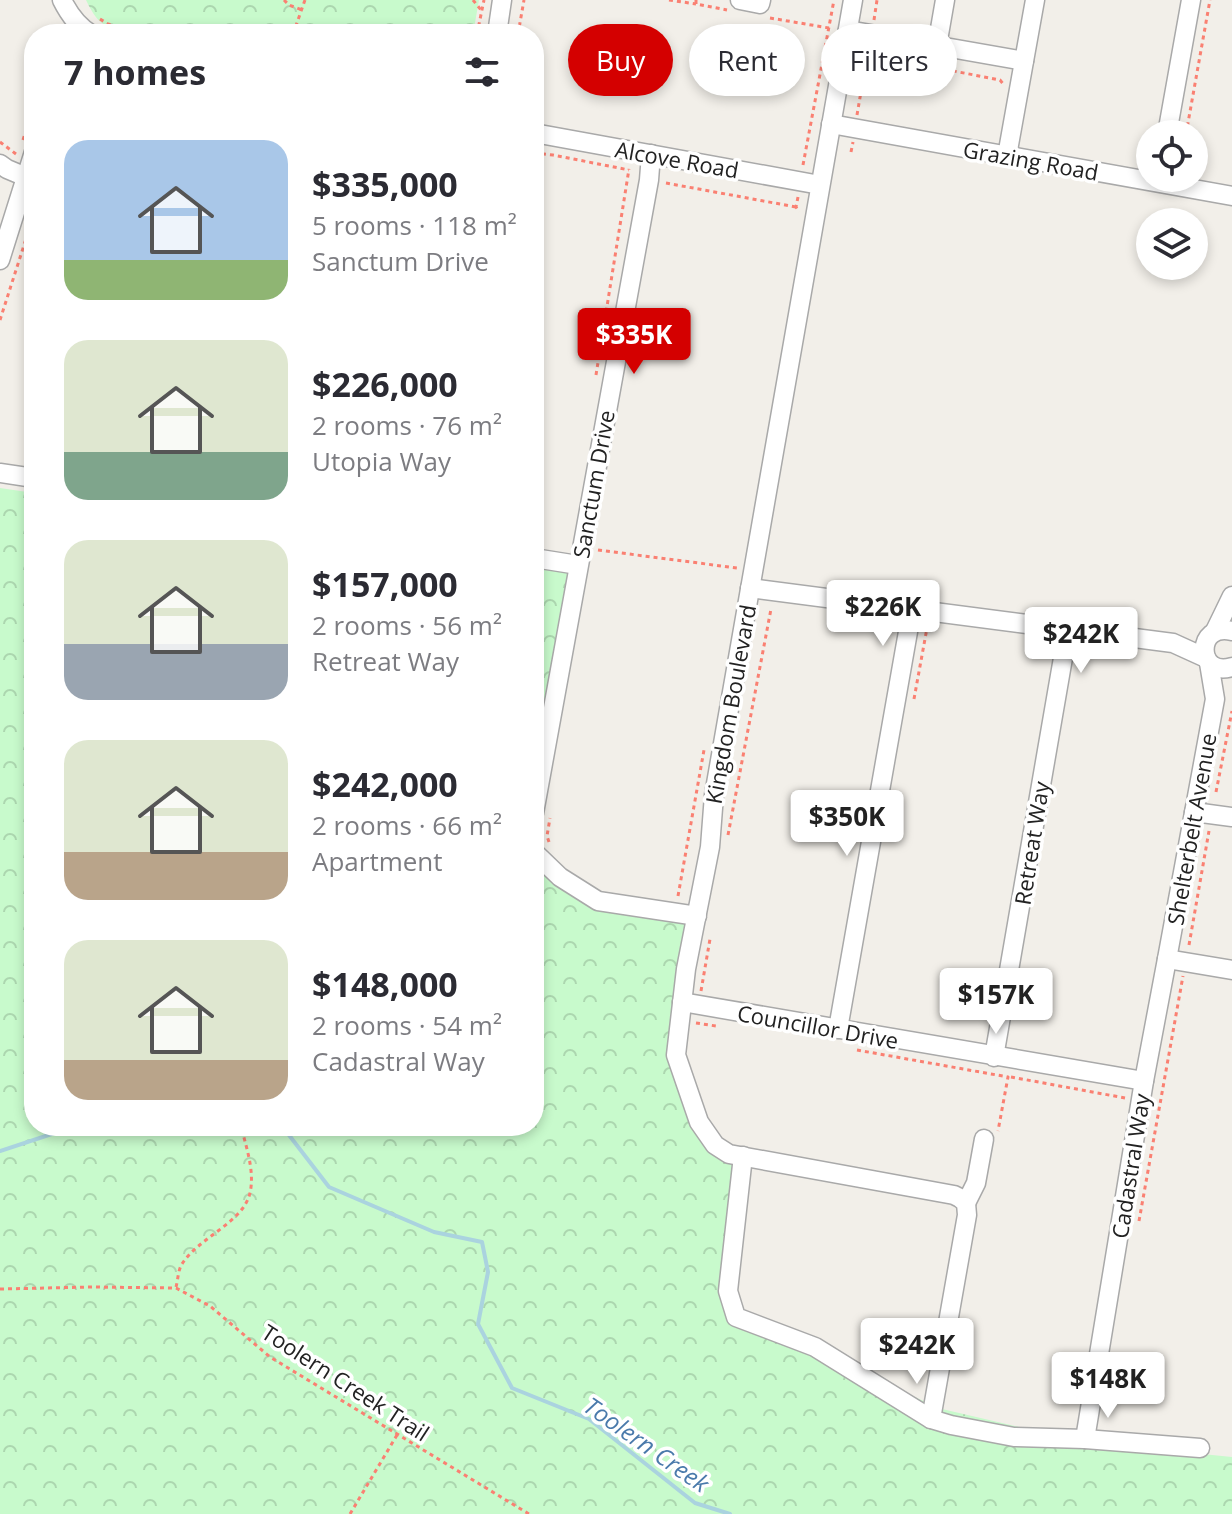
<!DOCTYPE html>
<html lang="en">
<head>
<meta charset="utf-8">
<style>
  :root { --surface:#fff; --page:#f2f2f3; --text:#2b2b33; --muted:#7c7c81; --accent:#d40000 }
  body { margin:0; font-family:"Open Sans",sans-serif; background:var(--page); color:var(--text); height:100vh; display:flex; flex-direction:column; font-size:30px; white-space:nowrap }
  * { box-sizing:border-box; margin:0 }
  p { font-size:26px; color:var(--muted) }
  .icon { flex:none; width:44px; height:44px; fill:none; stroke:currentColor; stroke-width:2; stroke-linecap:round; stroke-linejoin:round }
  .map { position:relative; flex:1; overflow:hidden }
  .drawer { position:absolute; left:24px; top:24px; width:520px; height:1112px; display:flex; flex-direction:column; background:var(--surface); border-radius:32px; box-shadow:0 4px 12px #0003 }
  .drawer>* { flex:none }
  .banner { position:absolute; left:568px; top:24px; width:544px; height:72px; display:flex; gap:16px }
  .tools { position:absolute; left:1136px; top:120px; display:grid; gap:16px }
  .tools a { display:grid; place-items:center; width:72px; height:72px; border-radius:50%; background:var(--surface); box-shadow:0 4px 12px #0003; font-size:40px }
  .price { position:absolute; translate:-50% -68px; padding:0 18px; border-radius:8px; background:#fff; color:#222; font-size:26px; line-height:52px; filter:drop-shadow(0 2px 4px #0008) }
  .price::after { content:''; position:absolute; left:50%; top:48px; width:24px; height:18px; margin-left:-12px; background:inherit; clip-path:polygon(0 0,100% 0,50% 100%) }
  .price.active { background:var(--accent); color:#fff }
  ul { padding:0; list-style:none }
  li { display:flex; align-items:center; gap:24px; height:200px; padding:0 40px }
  li span { display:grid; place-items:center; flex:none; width:224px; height:160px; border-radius:24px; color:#555 }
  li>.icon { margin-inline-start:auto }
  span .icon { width:96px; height:96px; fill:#fffc; stroke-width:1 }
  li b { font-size:34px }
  h2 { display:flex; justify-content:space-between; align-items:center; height:96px; padding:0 40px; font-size:34px }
  .chip { padding:0 28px; border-radius:36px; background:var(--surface); box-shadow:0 4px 12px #0003; font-size:28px; line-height:72px }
  .chip.active { background:var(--accent); color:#fff }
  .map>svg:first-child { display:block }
  .park { fill:url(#park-crowns) }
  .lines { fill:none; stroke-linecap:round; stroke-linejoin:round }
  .stream { stroke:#aad3df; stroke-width:4 }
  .minor-casing { stroke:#a9a9a9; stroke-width:21 }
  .path { stroke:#fa8072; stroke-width:3; stroke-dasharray:4 4; stroke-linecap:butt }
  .minor { stroke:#fff; stroke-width:18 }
  .labels { text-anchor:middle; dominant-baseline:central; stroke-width:7; stroke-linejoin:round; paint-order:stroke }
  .street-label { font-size:22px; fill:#222; stroke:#fff }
  .water-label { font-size:24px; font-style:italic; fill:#4a7aab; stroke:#fff }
</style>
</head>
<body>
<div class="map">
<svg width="1232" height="1514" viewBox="0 0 1232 1514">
  <defs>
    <pattern id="park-crowns" width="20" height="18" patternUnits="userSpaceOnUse" patternTransform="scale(2)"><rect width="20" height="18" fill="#c8facc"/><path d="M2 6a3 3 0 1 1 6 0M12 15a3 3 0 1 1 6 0" fill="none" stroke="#acd6af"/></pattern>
  </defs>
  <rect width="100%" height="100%" fill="#f2efe9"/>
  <g class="park">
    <path d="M86,0H479L473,34H138C107,26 101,31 86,0Z"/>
    <path d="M0,488L34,493V1126H534V864L594,902L688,918L673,1056L695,1124L738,1159L732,1321L812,1352L942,1409L1083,1442L1232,1457V1514H0Z"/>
    <path d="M534,567L569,573L534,781Z"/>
  </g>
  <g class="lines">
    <g class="stream">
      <path d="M282,1126L329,1187L434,1232L482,1242L488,1272L478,1324L512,1388L589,1419L695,1503L730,1514"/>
      <path d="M0,1151L76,1126"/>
    </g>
    <defs>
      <g id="minor">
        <path d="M62,0C69,14 77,26 91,34"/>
        <path d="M740,0L760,4L761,0"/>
        <path d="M853,0L714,795L710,847L686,969L676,1055L699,1122L715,1145L729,1154L954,1195L960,1198L966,1203L967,1215L931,1419"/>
        <path d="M848,30L1024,61"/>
        <path d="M497,34L502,0"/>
        <path d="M937,46L945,0"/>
        <path d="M831,124L1232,196"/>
        <path d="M534,133L820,185"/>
        <path d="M1167,134L1191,0"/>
        <path d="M1007,156L1035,0"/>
        <path d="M0,164L7,169L26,177"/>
        <path d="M0,260L34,152"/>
        <path d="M0,473L34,478"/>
        <path d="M534,558L578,565"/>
        <path d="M750,588L1173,643L1206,658"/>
        <path d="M1215,631L1232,596"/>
        <path d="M1232,631C1195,622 1196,678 1232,667"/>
        <path d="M1194,812L1232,817"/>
        <path d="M534,813L649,180L651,154"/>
        <path d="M534,852L560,877L598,901L697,916"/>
        <path d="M1167,959L1215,699L1209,663"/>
        <path d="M682,1002L1144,1081"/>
        <path d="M838,1029L912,609"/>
        <path d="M994,1057L1068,629"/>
        <path d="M743,1156L728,1291L736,1317L815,1347L931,1419L951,1425L1014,1437L1085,1439L1200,1448"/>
        <path d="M966,1203L976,1183L984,1139"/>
        <path d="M1085,1439L1144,1081L1167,959L1232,970"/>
      </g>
    </defs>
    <use href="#minor" class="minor-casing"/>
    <g class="path">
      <path d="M284,0L289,5L302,10"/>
      <path d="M473,0L481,10"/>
      <path d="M669,0L696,4"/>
      <path d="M696,0V4L727,10"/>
      <path d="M770,18L829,28"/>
      <path d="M100,19L108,24L149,34"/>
      <path d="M874,20L877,0"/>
      <path d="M293,34L305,0"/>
      <path d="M477,34L484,0"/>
      <path d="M518,34L524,0"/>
      <path d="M867,60L876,56L1000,80L1004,85"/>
      <path d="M857,115L868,51"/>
      <path d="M27,127L34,107"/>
      <path d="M1186,134L1210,0"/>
      <path d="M23,140L27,127L34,130"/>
      <path d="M0,142L16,154"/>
      <path d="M851,152L853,142"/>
      <path d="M534,153L553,155L629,170"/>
      <path d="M803,165L834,0"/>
      <path d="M1147,165L1150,149"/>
      <path d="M666,183L796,207"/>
      <path d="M798,197L796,207L799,212"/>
      <path d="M0,320L34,214"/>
      <path d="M596,375L629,169"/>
      <path d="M598,550L737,568"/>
      <path d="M914,699L927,628"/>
      <path d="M1216,792L1232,711"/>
      <path d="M728,835L771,609H772"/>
      <path d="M549,842L547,836L550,818"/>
      <path d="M678,896L704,750"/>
      <path d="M1189,945L1209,831"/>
      <path d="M701,991L710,939"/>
      <path d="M696,1023L716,1026"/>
      <path d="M857,1050L1008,1077L998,1131"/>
      <path d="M1011,1077L1125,1098"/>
      <path d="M1139,1221L1183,976"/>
      <path d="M176,1287C178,1280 178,1270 182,1264C199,1237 243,1223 250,1193C255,1171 246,1147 241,1126"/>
      <path d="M0,1289L92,1287L176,1288L210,1306L270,1357L529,1514"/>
      <path d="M350,1514L397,1435"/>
    </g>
    <use href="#minor" class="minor"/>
  </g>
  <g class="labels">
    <g class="street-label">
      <text transform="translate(677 159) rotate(10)">Alcove Road</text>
      <text transform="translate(1031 160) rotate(10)">Grazing Road</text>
      <text transform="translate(593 484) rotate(-80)">Sanctum Drive</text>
      <text transform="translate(730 704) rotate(-80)">Kingdom Boulevard</text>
      <text transform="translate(1191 829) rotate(-80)">Shelterbelt Avenue</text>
      <text transform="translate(1031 843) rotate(-81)">Retreat Way</text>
      <text transform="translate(818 1026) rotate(10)">Councillor Drive</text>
      <text transform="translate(1130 1166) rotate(-81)">Cadastral Way</text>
      <text transform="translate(346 1382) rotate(33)">Toolern Creek Trail</text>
    </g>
    <g class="water-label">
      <text transform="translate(647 1444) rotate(35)">Toolern Creek</text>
    </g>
  </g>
</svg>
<div class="tools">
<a><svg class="icon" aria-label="locate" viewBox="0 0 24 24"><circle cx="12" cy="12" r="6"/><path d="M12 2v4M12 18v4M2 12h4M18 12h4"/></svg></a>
<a><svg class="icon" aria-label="layers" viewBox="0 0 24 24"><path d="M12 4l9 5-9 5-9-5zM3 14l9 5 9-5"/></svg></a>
</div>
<b class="price active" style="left:634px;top:376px">$335K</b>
<b class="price" style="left:883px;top:648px">$226K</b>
<b class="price" style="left:1081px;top:675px">$242K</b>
<b class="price" style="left:847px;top:858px">$350K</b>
<b class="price" style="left:996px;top:1036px">$157K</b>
<b class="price" style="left:917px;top:1386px">$242K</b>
<b class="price" style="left:1108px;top:1420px">$148K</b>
<div class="banner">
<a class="chip active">Buy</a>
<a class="chip">Rent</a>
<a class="chip">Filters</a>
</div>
<section class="drawer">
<h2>7 homes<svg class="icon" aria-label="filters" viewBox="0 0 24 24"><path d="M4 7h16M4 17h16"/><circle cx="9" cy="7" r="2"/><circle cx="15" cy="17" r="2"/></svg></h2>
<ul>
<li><span style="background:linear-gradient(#a9c7e8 75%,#8fb573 0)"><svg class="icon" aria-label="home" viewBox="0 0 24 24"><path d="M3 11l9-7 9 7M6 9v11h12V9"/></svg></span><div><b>$335,000</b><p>5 rooms · 118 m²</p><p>Sanctum Drive</p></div></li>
<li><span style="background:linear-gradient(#dfe7d0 70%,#7fa58c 0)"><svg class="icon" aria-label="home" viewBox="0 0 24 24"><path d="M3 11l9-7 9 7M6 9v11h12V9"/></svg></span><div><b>$226,000</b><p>2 rooms · 76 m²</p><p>Utopia Way</p></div></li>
<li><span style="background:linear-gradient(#dfe7d0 65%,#9aa5b1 0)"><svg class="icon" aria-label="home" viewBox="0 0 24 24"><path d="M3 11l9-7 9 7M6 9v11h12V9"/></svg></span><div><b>$157,000</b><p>2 rooms · 56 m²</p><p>Retreat Way</p></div></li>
<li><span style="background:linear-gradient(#dfe7d0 70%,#b9a48a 0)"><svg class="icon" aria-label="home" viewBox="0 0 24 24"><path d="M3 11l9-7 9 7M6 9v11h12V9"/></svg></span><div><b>$242,000</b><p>2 rooms · 66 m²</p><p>Apartment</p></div></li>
<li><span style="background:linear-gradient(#dfe7d0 75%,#b9a48a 0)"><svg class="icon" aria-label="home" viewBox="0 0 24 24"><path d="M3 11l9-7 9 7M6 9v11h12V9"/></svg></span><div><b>$148,000</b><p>2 rooms · 54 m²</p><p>Cadastral Way</p></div></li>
</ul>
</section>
</div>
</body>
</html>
